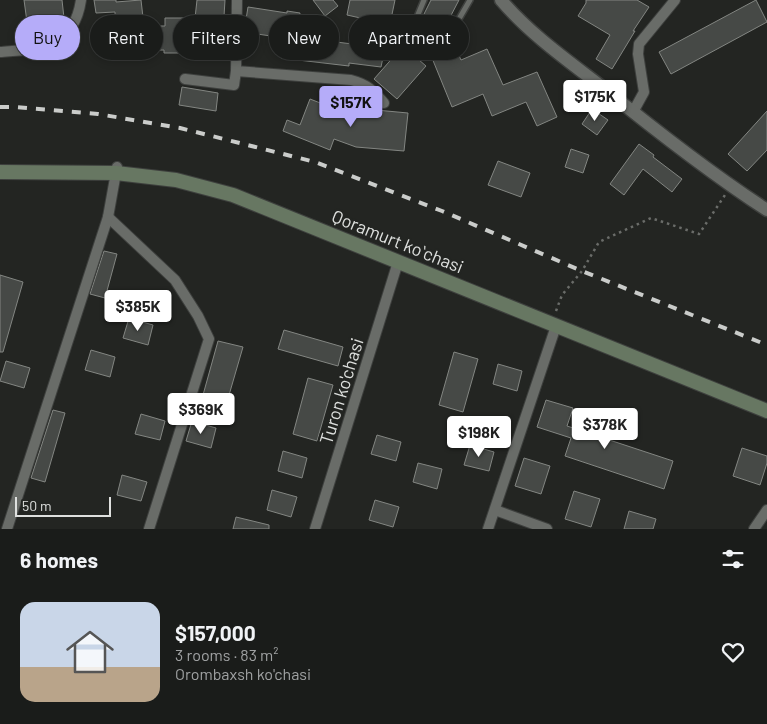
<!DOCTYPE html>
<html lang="en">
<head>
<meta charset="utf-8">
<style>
  :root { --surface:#1a1c1a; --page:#272927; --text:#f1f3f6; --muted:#9fa1a2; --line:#383a39; --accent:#b5acf9 }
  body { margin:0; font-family:Barlow,sans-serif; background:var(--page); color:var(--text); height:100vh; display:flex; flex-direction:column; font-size:19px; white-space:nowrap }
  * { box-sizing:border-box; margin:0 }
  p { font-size:16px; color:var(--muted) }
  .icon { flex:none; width:28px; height:28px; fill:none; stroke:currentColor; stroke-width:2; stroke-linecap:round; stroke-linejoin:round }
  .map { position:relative; height:529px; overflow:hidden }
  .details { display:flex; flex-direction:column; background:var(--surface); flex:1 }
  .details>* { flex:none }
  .hud { position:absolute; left:15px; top:15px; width:500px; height:45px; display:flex; gap:10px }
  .scale { position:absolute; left:15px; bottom:12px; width:96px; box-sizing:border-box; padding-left:5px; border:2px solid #dee0de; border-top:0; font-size:14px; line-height:18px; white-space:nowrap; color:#dee0de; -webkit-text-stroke:4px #232522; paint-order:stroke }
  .price { position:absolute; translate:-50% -42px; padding:0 11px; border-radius:5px; background:#fff; color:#222; font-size:16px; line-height:32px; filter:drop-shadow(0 1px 2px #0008) }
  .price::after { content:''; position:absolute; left:50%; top:30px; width:15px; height:11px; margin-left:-8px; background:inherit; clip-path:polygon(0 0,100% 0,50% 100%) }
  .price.on { background:var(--accent); color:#111 }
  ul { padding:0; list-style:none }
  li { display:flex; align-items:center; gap:15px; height:125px; padding:0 20px }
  li span { display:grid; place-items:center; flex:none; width:140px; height:100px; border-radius:15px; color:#555 }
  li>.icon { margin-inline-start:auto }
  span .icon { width:60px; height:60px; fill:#fffc; stroke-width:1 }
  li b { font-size:21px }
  h2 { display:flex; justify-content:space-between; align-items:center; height:60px; padding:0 20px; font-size:21px }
  .chip { padding:0 18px; border-radius:22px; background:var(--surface); box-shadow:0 2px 8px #0003,0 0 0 1px var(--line); font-size:18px; line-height:45px }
  .chip.on { background:var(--accent); color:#111 }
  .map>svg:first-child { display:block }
  .building { fill:#464946; stroke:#838682 }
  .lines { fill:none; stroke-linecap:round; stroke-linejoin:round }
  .service-casing { stroke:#3e403e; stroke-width:8 }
  .minor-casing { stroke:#3e403e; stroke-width:12 }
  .tertiary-casing { stroke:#3e403e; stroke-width:15 }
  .secondary-casing { stroke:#3e403e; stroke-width:16 }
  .path { stroke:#6a6c69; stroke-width:2.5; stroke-dasharray:2.5 4; stroke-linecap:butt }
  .service { stroke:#696c68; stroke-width:5 }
  .minor { stroke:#696c68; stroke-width:10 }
  .tertiary { stroke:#696c68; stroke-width:12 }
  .secondary { stroke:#677762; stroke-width:14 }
  .rail { stroke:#caccca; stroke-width:4; stroke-dasharray:9 9; stroke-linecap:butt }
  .labels { text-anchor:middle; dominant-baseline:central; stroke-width:4.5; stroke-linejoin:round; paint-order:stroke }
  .street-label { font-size:18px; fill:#dee0de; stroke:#232522 }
</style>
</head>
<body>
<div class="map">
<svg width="767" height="529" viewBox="0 0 767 529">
  <rect width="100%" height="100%" fill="#232522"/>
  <g class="building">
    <path d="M24,0H62L64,18L27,22Z"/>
    <path d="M94,0H116V2L141,0L144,26H165V18H195L197,0H225L222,49L186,47V53H164V50L116,51L115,12L96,13Z"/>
    <path d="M313,0H333L338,6L325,16Z"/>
    <path d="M350,0H395L381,67L349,63V66L281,58L284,38L244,32L248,7L287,13V11L300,13L297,37L368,46L374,21L347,15Z"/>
    <path d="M431,0H459L446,25L424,14Z"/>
    <path d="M586,0H637L649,7L633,31H635L612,69L596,59L610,35L578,16L586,3Z"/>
    <path d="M756,0L767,22L671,74L659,52Z"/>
    <path d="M403,46L426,66L397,99L374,79Z"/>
    <path d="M456,49L461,60L487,49L503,85L537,72L557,117L537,126L526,102L492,116L483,94L452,107L432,58Z"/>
    <path d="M182,87L218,93L216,111L179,105Z"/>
    <path d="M310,99L351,115L354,106L376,114V110L408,113L404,151L356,147L334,139L330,150L283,131L287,120L300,125Z"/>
    <path d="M592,109L608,120L597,135L582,124Z"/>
    <path d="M767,111V150L747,171L728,154Z"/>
    <path d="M639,144L654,155L653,157L682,179L672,192L643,169L624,195L610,184Z"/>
    <path d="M571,149L589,155L583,173L565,167Z"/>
    <path d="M498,161L530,173L521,197L488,185Z"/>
    <path d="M104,251L117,254L105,298L90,294Z"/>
    <path d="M0,275L23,282L3,352H0Z"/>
    <path d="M129,318L153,325L148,345L123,338Z"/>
    <path d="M284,330L343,347L338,366L278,349Z"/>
    <path d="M218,341L243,347L227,402L203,395Z"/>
    <path d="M91,350L115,357L110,377L85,370Z"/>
    <path d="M454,352L478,359L463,412L439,405Z"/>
    <path d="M6,361L30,368L24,388L0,381Z"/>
    <path d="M498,364L522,371L517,391L493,384Z"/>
    <path d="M308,378L333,385L317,441L293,434Z"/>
    <path d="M546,400L573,408L567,426L673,461L664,489L565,456L571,438L537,427Z"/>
    <path d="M53,410L65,413L45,482L31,478Z"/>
    <path d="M141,414L165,421L160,440L135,434Z"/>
    <path d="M192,421L216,428L211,448L186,441Z"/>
    <path d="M377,435L401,442L396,461L371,454Z"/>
    <path d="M470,445L494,452L489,471L464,465Z"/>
    <path d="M742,448L767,456V463L760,485L733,476Z"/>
    <path d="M283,451L307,458L302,478L278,471Z"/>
    <path d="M524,458L550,466L541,494L515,486Z"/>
    <path d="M418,463L442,469L437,489L413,482Z"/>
    <path d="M122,475L147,482L141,501L117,495Z"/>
    <path d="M272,490L297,497L291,517L267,510Z"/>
    <path d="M574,491L600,499L591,527L565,519Z"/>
    <path d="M375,500L399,507L393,527L369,520Z"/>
    <path d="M629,511L656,519L653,529H624Z"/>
    <path d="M236,517L269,525V529H233Z"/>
  </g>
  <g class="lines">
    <defs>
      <g id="service">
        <path d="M412,29L424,0"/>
        <path d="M445,43L470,0"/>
      </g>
      <g id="minor">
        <path d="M237,0L236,71L351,80C367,84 374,91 384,103"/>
        <path d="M0,52C40,49 74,48 81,0"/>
        <path d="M185,79L234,85L236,71"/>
        <path d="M633,112L644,92L638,54L639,44L675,0"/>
        <path d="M108,217L175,280L198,316L209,339L149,529"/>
        <path d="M495,510L547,529"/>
        <path d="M7,529L108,217L117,167"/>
        <path d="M315,529L398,262"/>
        <path d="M488,529L556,326"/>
        <path d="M754,529L767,510"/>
      </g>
      <path id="tertiary" d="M501,0C530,34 567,60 602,87C655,130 710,173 767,210"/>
      <path id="secondary" d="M0,172L116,173L176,180L233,195L767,411"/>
    </defs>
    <use href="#service" class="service-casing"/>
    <use href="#minor" class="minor-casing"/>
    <use href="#tertiary" class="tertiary-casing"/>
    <use href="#secondary" class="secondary-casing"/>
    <path class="path" d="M556,311L562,295L582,271L599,242L651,218L699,234L725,195"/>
    <use href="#service" class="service"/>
    <use href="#minor" class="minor"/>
    <use href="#tertiary" class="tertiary"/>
    <use href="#secondary" class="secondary"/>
    <path class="rail" d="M0,107H15L98,114L180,128L315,162L442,211L582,271L767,345"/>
  </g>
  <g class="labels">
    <g class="street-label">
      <text transform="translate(398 241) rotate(22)">Qoramurt koʻchasi</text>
      <text transform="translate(341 391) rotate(-73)">Turon ko'chasi</text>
    </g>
  </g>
</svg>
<div class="scale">50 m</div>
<b class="price" style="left:595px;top:122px">$175K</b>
<b class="price on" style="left:351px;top:128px">$157K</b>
<b class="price" style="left:138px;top:332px">$385K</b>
<b class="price" style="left:201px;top:435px">$369K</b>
<b class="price" style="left:605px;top:450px">$378K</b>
<b class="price" style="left:479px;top:458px">$198K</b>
<div class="hud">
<a class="chip on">Buy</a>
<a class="chip">Rent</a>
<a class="chip">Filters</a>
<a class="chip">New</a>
<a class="chip">Apartment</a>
</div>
</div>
<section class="details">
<h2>6 homes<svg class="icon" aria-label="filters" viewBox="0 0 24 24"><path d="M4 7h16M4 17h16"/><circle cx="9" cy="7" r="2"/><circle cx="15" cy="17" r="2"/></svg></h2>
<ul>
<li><span style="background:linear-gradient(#c9d6e8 65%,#b9a48a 0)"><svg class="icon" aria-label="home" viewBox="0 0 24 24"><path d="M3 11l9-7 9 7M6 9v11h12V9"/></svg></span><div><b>$157,000</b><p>3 rooms · 83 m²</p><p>Orombaxsh ko'chasi</p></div><svg class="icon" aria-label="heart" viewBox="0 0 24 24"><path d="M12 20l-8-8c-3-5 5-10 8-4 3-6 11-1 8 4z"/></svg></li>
</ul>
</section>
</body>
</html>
